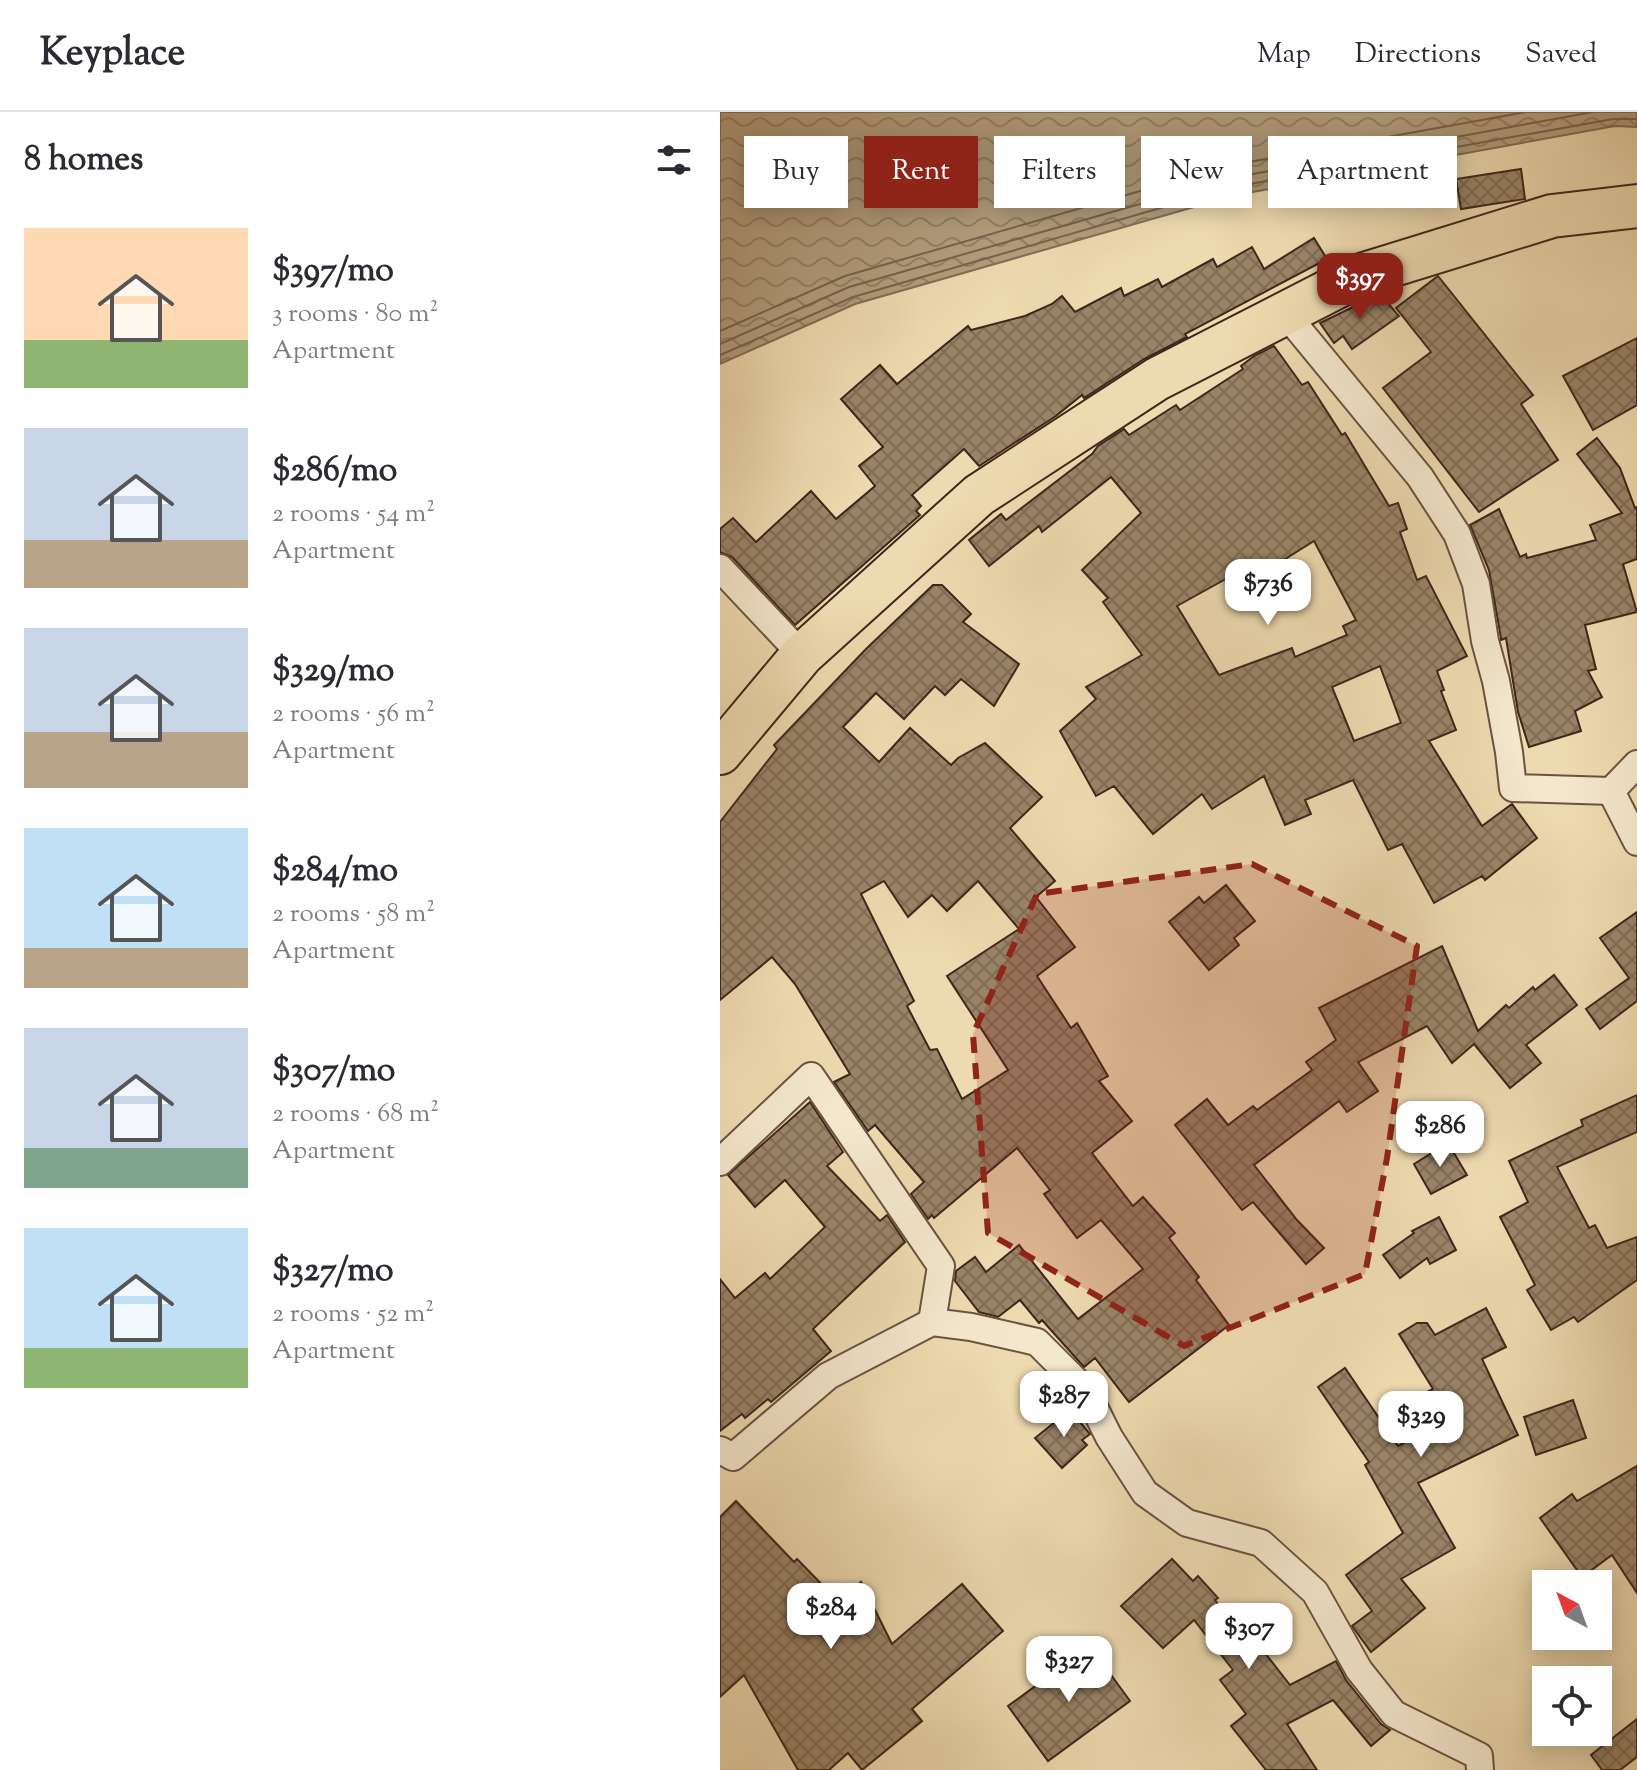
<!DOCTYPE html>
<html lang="en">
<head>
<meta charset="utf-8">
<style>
  :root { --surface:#fff; --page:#f2f2f3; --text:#2b2b33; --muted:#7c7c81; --line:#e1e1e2; --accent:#8f2418 }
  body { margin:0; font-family:"Sorts Mill Goudy",serif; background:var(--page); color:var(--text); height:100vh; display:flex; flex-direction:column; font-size:30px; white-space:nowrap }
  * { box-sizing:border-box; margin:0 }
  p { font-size:26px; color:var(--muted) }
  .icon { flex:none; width:44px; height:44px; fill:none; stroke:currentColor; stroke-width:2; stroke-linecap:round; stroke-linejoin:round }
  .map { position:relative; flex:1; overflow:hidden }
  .drawer { display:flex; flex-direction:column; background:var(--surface); width:720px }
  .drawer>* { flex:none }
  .banner { position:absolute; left:24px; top:24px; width:760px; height:72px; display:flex; gap:16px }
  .needle { width:52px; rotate:319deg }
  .buttons { position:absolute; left:812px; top:1458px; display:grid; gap:16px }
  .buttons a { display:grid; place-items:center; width:80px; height:80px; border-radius:0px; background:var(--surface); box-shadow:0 4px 20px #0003; font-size:40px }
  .price { position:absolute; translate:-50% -68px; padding:0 18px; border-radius:16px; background:#fff; color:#222; font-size:26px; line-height:52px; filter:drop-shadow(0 2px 4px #0008) }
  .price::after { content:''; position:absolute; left:50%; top:48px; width:24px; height:18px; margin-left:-12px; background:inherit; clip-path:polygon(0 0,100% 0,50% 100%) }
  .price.active { background:var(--accent); color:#fff }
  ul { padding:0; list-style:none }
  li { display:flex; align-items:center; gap:24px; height:200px; padding:0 24px }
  li span { display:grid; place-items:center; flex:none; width:224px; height:160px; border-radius:0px; color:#555 }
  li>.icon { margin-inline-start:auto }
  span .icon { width:96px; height:96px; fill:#fffc; stroke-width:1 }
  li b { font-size:34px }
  h2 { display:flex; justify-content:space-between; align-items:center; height:96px; padding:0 24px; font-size:34px }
  .pill { padding:0 28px; border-radius:0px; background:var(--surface); box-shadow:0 4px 20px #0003; font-size:28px; line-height:72px }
  .pill.active { background:var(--accent); color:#fff }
  header { display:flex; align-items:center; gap:48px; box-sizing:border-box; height:112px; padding:0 40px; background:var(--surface); border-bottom:2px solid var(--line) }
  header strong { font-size:38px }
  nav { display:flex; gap:44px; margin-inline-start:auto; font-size:28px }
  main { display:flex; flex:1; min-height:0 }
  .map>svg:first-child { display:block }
  .water { fill:url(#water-waves); stroke:#846d55; stroke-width:2 }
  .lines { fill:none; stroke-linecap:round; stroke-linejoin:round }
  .shore { stroke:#78624c; stroke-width:2 }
  .building { fill:url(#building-cross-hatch); stroke:#3e261a; stroke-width:2; fill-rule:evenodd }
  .street-casing { stroke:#6a5340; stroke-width:30 }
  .primary-casing { stroke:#3e261a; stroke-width:46 }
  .street { stroke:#f4e7cc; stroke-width:26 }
  .primary { stroke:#eedab0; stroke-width:42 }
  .marked { fill:#8f2418; fill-opacity:0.2; stroke:#8f2418; stroke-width:6; stroke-dasharray:16 10; stroke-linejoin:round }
</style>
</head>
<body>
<header>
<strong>Keyplace</strong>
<nav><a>Map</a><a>Directions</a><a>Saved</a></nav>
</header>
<main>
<section class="drawer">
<h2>8 homes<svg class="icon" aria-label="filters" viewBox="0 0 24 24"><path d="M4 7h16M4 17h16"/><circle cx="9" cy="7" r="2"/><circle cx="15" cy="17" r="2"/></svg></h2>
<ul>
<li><span style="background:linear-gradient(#ffd9b3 70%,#8fb573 0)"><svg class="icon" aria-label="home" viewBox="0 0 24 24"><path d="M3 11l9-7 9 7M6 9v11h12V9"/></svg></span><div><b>$397/mo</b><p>3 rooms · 80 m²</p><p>Apartment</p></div></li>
<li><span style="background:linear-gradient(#c9d6e8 70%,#b9a48a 0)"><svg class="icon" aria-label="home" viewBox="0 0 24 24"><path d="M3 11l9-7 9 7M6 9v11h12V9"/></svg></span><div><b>$286/mo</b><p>2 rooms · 54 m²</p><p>Apartment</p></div></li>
<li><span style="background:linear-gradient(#c9d6e8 65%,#b9a48a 0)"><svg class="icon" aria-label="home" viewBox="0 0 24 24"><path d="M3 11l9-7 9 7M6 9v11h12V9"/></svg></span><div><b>$329/mo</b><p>2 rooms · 56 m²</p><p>Apartment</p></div></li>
<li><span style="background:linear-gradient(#bfe0f5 75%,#b9a48a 0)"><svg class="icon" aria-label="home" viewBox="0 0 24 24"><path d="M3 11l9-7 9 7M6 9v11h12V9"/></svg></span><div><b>$284/mo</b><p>2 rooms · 58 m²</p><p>Apartment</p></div></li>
<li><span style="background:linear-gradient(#c9d6e8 75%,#7fa58c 0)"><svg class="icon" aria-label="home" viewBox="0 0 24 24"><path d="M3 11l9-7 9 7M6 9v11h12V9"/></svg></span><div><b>$307/mo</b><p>2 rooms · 68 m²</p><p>Apartment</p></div></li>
<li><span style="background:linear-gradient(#bfe0f5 75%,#8fb573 0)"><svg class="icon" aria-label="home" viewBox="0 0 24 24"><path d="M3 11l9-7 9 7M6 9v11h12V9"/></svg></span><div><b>$327/mo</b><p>2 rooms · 52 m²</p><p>Apartment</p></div></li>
</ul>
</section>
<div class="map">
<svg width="917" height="1658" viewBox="0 0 917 1658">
  <defs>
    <pattern id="water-waves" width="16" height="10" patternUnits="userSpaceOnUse" patternTransform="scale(2)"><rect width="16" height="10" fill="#b29d7d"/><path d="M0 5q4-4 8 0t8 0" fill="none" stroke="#928066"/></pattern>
    <pattern id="building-cross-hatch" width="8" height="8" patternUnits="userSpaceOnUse" patternTransform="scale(2)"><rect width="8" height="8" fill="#9a8468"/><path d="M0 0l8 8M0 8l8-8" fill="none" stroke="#7f6c55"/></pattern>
  </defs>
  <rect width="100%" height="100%" fill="#eedab0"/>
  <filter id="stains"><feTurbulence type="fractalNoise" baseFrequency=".0025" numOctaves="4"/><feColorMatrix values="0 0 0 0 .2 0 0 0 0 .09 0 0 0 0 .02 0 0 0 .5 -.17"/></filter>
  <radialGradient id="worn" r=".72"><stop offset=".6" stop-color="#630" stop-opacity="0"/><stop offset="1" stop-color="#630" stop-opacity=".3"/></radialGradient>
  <path class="water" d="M0,0H917V15L895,14L516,83L135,192L0,252Z"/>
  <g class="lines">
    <g class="shore">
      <path d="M0,219L125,164L507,54L806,0"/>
      <path d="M0,232L129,175L511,66L873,0"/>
      <path d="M0,243L133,185L513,75L893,7H917"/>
    </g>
  </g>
  <g class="building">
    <path d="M801,57L805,87L741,97L736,67Z"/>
    <path d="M594,126L607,147L465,222L467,225L424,247L364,286L362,283L336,304L259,354L244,337L192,383L201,394L196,399L200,403L75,513L12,445L0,440V417L13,406L36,430L91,379L116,407L155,374L139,354L163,335L121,287L160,253L177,272L248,214L251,218L305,204L332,192L342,184L355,200L401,176L404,184L438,167L442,175L493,147L497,155L532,135L544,157Z"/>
    <path d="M718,164L813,283L801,292L838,348L759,400L663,276L711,240L676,196Z"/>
    <path d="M660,182L679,204L632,237L623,224L614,231L600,211Z"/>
    <path d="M917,226V293L873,318L843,264Z"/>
    <path d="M554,234L582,273L588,270L622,323L625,321L669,394L678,391L687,417L680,420L697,468L706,464L747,544L717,559L724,578L721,579L736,618L709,629L762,714L792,692L817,726L765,768L762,764L714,791L682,732L668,738L633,668L585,688L591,702L565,713L544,664L492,697L482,682L433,722L394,674L376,684L340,619L376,587L366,575L422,543L383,490L388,486L362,458L421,401L391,365L322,420L319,414L269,454L249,428L281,402L286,408L372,342L378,334L404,317L409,323L456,293L460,298L523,257L521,254L534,244ZM594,429L636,508L623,514L627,523L575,545L572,536L499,563L457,494L513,463L525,484L556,465L551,456ZM660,554L681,611L634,629L612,575Z"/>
    <path d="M877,326L900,356L915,396L917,395V447L903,452L917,500L865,513L876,557L868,559L882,585L855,599L861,619L809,635L798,600L786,526L781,528V526L769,458L750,413L779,397L800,445L806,442L807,446L876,428L870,413L902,401L857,342Z"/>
    <path d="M213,473H222L251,502L243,510L299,552L274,594L241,567L225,583L215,574L184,607L156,581L123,615L159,650L190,616L231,653L238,646L265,631L322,685L290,716L335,769L316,785L355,835L317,864L351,916L357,911L388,964L379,969L412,1009L372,1041L413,1094L423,1085L455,1121L449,1126L479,1165L476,1168L509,1213L409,1290L375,1246L364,1255L322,1208L319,1211L300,1188L278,1205L259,1200L235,1169L236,1159L255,1145L266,1160L299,1133L358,1207L423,1157L381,1108L357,1126L324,1082L330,1078L297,1036L214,1106L212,1103L208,1107L191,1082L204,1070L155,1013L148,1019L114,970L130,962L75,872L52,845L0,888V710L57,637L54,633L146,537ZM164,769L188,805L212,783L227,799L258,769L299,817L227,864L288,958L242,987L217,937L210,938L187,894L194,889L141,782Z"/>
    <path d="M506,773L535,809L514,826L519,833L489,858L449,810L479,785L484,791Z"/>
    <path d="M917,800V889L880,917L866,897L909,866L880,826Z"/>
    <path d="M722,834L758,919L786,893L789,896L813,875L815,878L834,863L857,893L806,933L821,951L790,976L754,932L732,951L707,914L638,950L658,979L627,1000L619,989L534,1053L577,1108L604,1136L586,1152L533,1090L522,1098L455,1013L487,987L508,1013L533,994L537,998L592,958L586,950L616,928L599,896Z"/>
    <path d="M917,983V1020L837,1055L869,1116L875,1113L887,1136L917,1125V1168L858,1210L854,1205L831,1218L807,1178L815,1173L780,1105L808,1090L789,1049L863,1014L861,1008Z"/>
    <path d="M90,990L123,1040L107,1054L160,1109L167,1103L185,1130L93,1217L111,1239L51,1290L48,1287L25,1306L22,1302L0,1319V1167L15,1186L45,1161L50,1167L105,1115L65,1068L35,1095L8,1063Z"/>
    <path d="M728,1031L747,1063L711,1082L694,1052Z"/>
    <path d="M719,1105L736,1138L710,1152L707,1146L680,1166L663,1143L694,1121L692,1119Z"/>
    <path d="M766,1196L786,1235L762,1247L798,1323L698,1371L735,1436L681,1467L705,1496L651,1540L632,1514L652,1499L626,1463L683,1421L645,1353L649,1350L598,1275L625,1256L678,1334L720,1311L705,1281L713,1277L679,1222L697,1211H707L715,1223Z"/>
    <path d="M853,1288L866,1326L816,1343L804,1305Z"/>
    <path d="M350,1298L370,1322L362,1328L367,1333L342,1356L315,1326Z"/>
    <path d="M917,1354V1481L892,1443L862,1465L820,1406L852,1382L857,1389Z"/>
    <path d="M16,1389L74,1450L77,1447L119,1490L141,1470L172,1532L242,1472L283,1519L192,1597L202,1609L142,1658L128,1641L109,1658H78L24,1563L0,1585V1405Z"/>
    <path d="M452,1447L473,1469L478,1464L498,1486L495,1488L536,1540L541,1536L570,1573L616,1549L626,1568L661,1612L670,1618L651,1634L613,1588L567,1612L597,1658H546L511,1614L526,1602L500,1568L513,1558L474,1508L443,1536L401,1494Z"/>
    <path d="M370,1534L410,1589L328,1649L288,1594Z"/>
    <path d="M917,1607V1645L900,1658H882L871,1643Z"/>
  </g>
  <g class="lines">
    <defs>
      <g id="street">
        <path d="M565,201L700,365L737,422L756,472L765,529L776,569L789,640L793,676L891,679"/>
        <path d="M0,456L82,543"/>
        <path d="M917,652L891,679L917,730"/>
        <path d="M0,1050L91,964L221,1154L212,1210"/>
        <path d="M0,1338L13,1345L108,1264L212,1210L251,1215L317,1230L366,1279L389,1325L425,1381L467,1411L541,1431L595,1480L639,1558L674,1602L759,1644L760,1658"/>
      </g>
      <path id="primary" d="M0,641L82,543L259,383L437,267L638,164L832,104L917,94"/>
    </defs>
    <use href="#street" class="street-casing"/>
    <use href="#primary" class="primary-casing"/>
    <use href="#street" class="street"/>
    <use href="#primary" class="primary"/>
  </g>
  <path class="marked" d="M532,752L697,834L667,1046L645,1162L464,1234L268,1121L253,922L317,782Z"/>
  <rect width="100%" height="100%" filter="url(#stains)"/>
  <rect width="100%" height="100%" fill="url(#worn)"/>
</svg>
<div class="buttons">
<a><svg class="needle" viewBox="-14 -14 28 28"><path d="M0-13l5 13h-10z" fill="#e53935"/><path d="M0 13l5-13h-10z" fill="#7c7c81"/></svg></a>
<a><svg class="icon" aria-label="locate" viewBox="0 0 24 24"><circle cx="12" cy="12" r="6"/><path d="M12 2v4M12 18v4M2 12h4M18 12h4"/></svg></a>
</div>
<b class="price active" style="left:640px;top:209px">$397</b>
<b class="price" style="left:548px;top:515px">$736</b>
<b class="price" style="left:720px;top:1057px">$286</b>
<b class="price" style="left:344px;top:1327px">$287</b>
<b class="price" style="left:701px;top:1347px">$329</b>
<b class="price" style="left:111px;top:1539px">$284</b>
<b class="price" style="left:529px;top:1559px">$307</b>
<b class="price" style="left:349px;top:1592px">$327</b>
<div class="banner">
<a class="pill">Buy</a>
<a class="pill active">Rent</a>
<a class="pill">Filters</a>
<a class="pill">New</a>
<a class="pill">Apartment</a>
</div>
</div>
</main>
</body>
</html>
